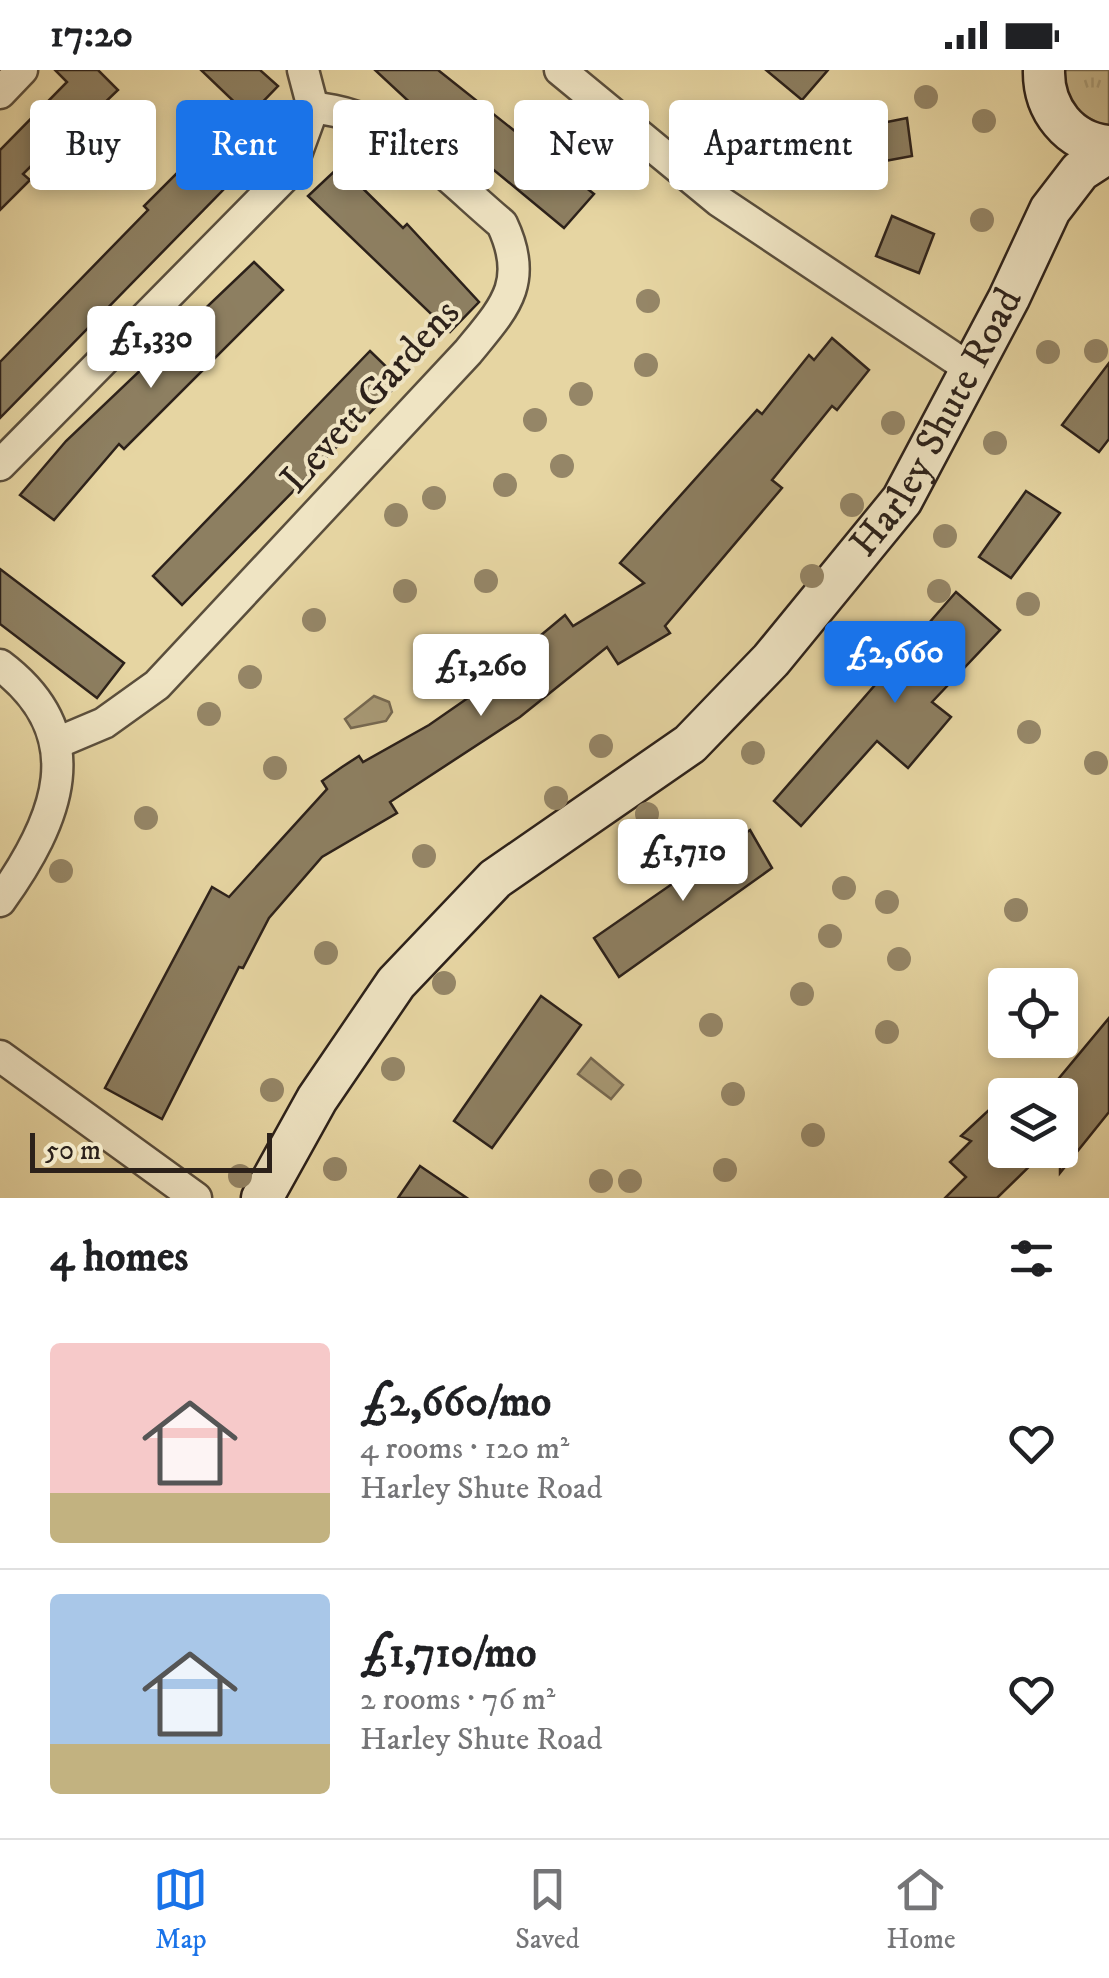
<!DOCTYPE html>
<html lang="en">
<head>
<meta charset="utf-8">
<style>
  :root { --surface:#fff; --page:#f6f6f6; --text:#202124; --muted:#757577; --line:#e0e0e0; --accent:#1a73e8 }
  body { margin:0; font-family:"IM FELL DW Pica",serif; background:var(--page); color:var(--text); height:100vh; display:flex; flex-direction:column; font-size:38px; white-space:nowrap }
  * { box-sizing:border-box; margin:0 }
  p { font-size:32px; color:var(--muted) }
  .icon { flex:none; width:55px; height:55px; fill:none; stroke:currentColor; stroke-width:2; stroke-linecap:round; stroke-linejoin:round }
  .map { position:relative; height:1128px; overflow:hidden }
  .panel { display:flex; flex-direction:column; background:var(--surface); flex:1 }
  .panel>* { flex:none }
  .guide { position:absolute; left:30px; top:30px; width:1050px; height:90px; display:flex; gap:20px }
  .buttons { position:absolute; left:988px; top:898px; display:grid; gap:20px }
  .buttons a { display:grid; place-items:center; width:90px; height:90px; border-radius:10px; background:var(--surface); box-shadow:0 5px 15px #0003; font-size:50px }
  .scale { position:absolute; left:30px; bottom:25px; width:242px; box-sizing:border-box; padding-left:10px; border:5px solid #2c211a; border-top:0; font-size:28px; line-height:35px; white-space:nowrap; color:#2c211a; -webkit-text-stroke:8px #efe4c3; paint-order:stroke }
  .price { position:absolute; translate:-50% -85px; padding:0 22px; border-radius:10px; background:#fff; color:#222; font-size:32px; line-height:65px; filter:drop-shadow(0 2px 5px #0008) }
  .price::after { content:''; position:absolute; left:50%; top:60px; width:30px; height:22px; margin-left:-15px; background:inherit; clip-path:polygon(0 0,100% 0,50% 100%) }
  .price.on { background:var(--accent); color:#fff }
  ul { padding:0; list-style:none }
  li { display:flex; align-items:center; gap:30px; height:250px; padding:0 50px }
  li+li { border-top:2px solid var(--line) }
  li span { display:grid; place-items:center; flex:none; width:280px; height:200px; border-radius:10px; color:#555 }
  li>.icon { margin-inline-start:auto }
  span .icon { width:120px; height:120px; fill:#fffc; stroke-width:1 }
  li b { font-size:42px }
  h2 { display:flex; justify-content:space-between; align-items:center; height:120px; padding:0 50px; font-size:42px }
  .tag { padding:0 35px; border-radius:10px; background:var(--surface); box-shadow:0 5px 15px #0003; font-size:35px; line-height:90px }
  .tag.on { background:var(--accent); color:#fff }
  .status { display:flex; justify-content:space-between; align-items:center; height:70px; padding:0 50px; background:var(--surface); direction:ltr }
  .status svg { height:28px; fill:currentColor }
  .dock { display:flex; justify-content:space-around; align-items:center; height:140px; border-top:2px solid var(--line); background:var(--surface); font-size:28px; color:var(--muted) }
  .dock a { display:grid; justify-items:center; gap:5px }
  .dock .on { color:var(--accent) }
  .map>svg:first-child { display:block }
  .grass { fill:url(#grass-tufts); stroke:#796c52; stroke-width:2.5 }
  .water { fill:#a79874; stroke:#766850; stroke-width:2.5 }
  .building { fill:#8d7f61; stroke:#2c211a; stroke-width:2.5 }
  .lines { fill:none; stroke-linecap:round; stroke-linejoin:round }
  .street-casing { stroke:#5a4e3c; stroke-width:35 }
  .secondary-casing { stroke:#2c211a; stroke-width:45 }
  .street { stroke:#efe4c3; stroke-width:30 }
  .secondary { stroke:#efe4c3; stroke-width:40 }
  .tree { fill:#958667 }
  .labels { text-anchor:middle; dominant-baseline:central; stroke-width:8; stroke-linejoin:round; paint-order:stroke }
  .street-label { font-size:40px; fill:#2c211a; stroke:#efe4c3 }
</style>
</head>
<body>
<div class="status"><b>17:20</b><svg viewBox="0 0 49 12"><path d="M0 12V9h3v3zM5 12V6h3v6zM10 12V3h3v9zM15 12V0h3v12zM26 1h20v11H26zM47 4h2v5h-2z"/></svg></div>
<div class="map">
<svg width="1109" height="1128" viewBox="0 0 1109 1128">
  <defs>
    <pattern id="grass-tufts" width="24" height="20" patternUnits="userSpaceOnUse" patternTransform="scale(2.5)"><rect width="24" height="20" fill="#c6b68b"/><path d="M3 7l-1-3M5 7V3M7 7l1-3M15 17l-1-3M17 17v-4M19 17l1-3" fill="none" stroke="#aa9c77"/></pattern>
  </defs>
  <rect width="100%" height="100%" fill="#e6d5a2"/>
  <filter id="stains"><feTurbulence type="fractalNoise" baseFrequency=".002" numOctaves="4"/><feColorMatrix values="0 0 0 0 .2 0 0 0 0 .09 0 0 0 0 .02 0 0 0 .5 -.17"/></filter>
  <radialGradient id="worn" r=".72"><stop offset=".6" stop-color="#630" stop-opacity="0"/><stop offset="1" stop-color="#630" stop-opacity=".3"/></radialGradient>
  <path class="grass" d="M1063,0H1109V58C1080,47 1065,32 1063,0Z"/>
  <g class="water">
    <path d="M374,626L389,632L392,642L386,651L351,658L345,649Z"/>
    <path d="M591,988L623,1015L611,1029L578,1004Z"/>
  </g>
  <g class="building">
    <path d="M55,0H98L118,20L96,41L91,36L23,104L30,110L0,140V80L67,12Z"/>
    <path d="M201,0H260L278,16L249,46Z"/>
    <path d="M375,0H438L594,124L564,158L449,63L446,66Z"/>
    <path d="M766,0H828L802,30Z"/>
    <path d="M907,48L912,86L874,93L867,56Z"/>
    <path d="M193,87L225,118L0,348V292L148,140L144,136Z"/>
    <path d="M340,96L403,158L407,154L479,232L450,262L308,126Z"/>
    <path d="M892,146L934,164L919,203L876,186Z"/>
    <path d="M254,192L283,220L124,379L119,374L54,450L20,425L66,371Z"/>
    <path d="M832,268L869,300L837,340L832,336L772,410L782,418L665,556L670,563L618,594L607,577L520,647L390,732L397,743L322,787L269,848L243,898L239,897L162,1049L105,1018L212,817L229,827L327,719L322,711L342,697L359,686L363,692L429,655L514,596L510,591L565,545L573,556L644,513L620,493L757,340L762,344L809,285L814,290Z"/>
    <path d="M370,281L401,311L182,535L153,506Z"/>
    <path d="M1109,293V369L1099,382L1062,355Z"/>
    <path d="M1026,421L1060,443L1011,508L979,487Z"/>
    <path d="M0,499L124,593L97,628L0,554Z"/>
    <path d="M956,522L1000,560L932,632L951,647L908,698L877,671L801,756L774,731Z"/>
    <path d="M750,760L772,798L619,907L594,868Z"/>
    <path d="M541,926L581,955L492,1078L454,1051Z"/>
    <path d="M1109,948V1042L1060,1103V1025H1045Z"/>
    <path d="M1005,1025V1080H1046L997,1128H945L966,1107L950,1092L971,1071L961,1066Z"/>
    <path d="M420,1096L467,1128H398Z"/>
  </g>
  <g class="lines">
    <defs>
      <g id="street">
        <path d="M560,0L719,131L972,300"/>
        <path d="M0,23L22,0"/>
        <path d="M0,395L290,101L313,38L303,0"/>
        <path d="M0,595C93,665 58,750 0,831"/>
        <path d="M59,672L104,653L157,615L468,282C504,238 530,213 502,154C446,107 390,42 313,38"/>
        <path d="M0,986L196,1128"/>
      </g>
      <g id="secondary">
        <path d="M1044,0C1043,39 1069,73 1109,76"/>
        <path id="s1" d="M262,1128L317,1029L396,913L495,809L690,674L771,590L902,430L1009,228L1050,140L1080,101L1109,82"/>
      </g>
    </defs>
    <use href="#street" class="street-casing"/>
    <use href="#secondary" class="secondary-casing"/>
    <use href="#street" class="street"/>
    <use href="#secondary" class="secondary"/>
  </g>
  <g class="tree">
    <circle cx="926" cy="27" r="12"/>
    <circle cx="984" cy="51" r="12"/>
    <circle cx="852" cy="61" r="12"/>
    <circle cx="782" cy="81" r="12"/>
    <circle cx="982" cy="150" r="12"/>
    <circle cx="648" cy="231" r="12"/>
    <circle cx="1096" cy="281" r="12"/>
    <circle cx="1048" cy="282" r="12"/>
    <circle cx="646" cy="295" r="12"/>
    <circle cx="581" cy="324" r="12"/>
    <circle cx="535" cy="350" r="12"/>
    <circle cx="893" cy="353" r="12"/>
    <circle cx="995" cy="373" r="12"/>
    <circle cx="562" cy="396" r="12"/>
    <circle cx="505" cy="415" r="12"/>
    <circle cx="434" cy="428" r="12"/>
    <circle cx="852" cy="435" r="12"/>
    <circle cx="396" cy="445" r="12"/>
    <circle cx="945" cy="466" r="12"/>
    <circle cx="812" cy="506" r="12"/>
    <circle cx="486" cy="511" r="12"/>
    <circle cx="405" cy="521" r="12"/>
    <circle cx="939" cy="521" r="12"/>
    <circle cx="1028" cy="534" r="12"/>
    <circle cx="314" cy="550" r="12"/>
    <circle cx="867" cy="564" r="12"/>
    <circle cx="250" cy="607" r="12"/>
    <circle cx="209" cy="644" r="12"/>
    <circle cx="1029" cy="662" r="12"/>
    <circle cx="601" cy="676" r="12"/>
    <circle cx="753" cy="683" r="12"/>
    <circle cx="1096" cy="693" r="12"/>
    <circle cx="275" cy="698" r="12"/>
    <circle cx="556" cy="728" r="12"/>
    <circle cx="647" cy="744" r="12"/>
    <circle cx="146" cy="748" r="12"/>
    <circle cx="424" cy="786" r="12"/>
    <circle cx="61" cy="801" r="12"/>
    <circle cx="844" cy="818" r="12"/>
    <circle cx="887" cy="832" r="12"/>
    <circle cx="1016" cy="840" r="12"/>
    <circle cx="830" cy="866" r="12"/>
    <circle cx="326" cy="883" r="12"/>
    <circle cx="899" cy="889" r="12"/>
    <circle cx="444" cy="913" r="12"/>
    <circle cx="802" cy="924" r="12"/>
    <circle cx="711" cy="955" r="12"/>
    <circle cx="887" cy="962" r="12"/>
    <circle cx="393" cy="999" r="12"/>
    <circle cx="272" cy="1020" r="12"/>
    <circle cx="733" cy="1024" r="12"/>
    <circle cx="813" cy="1065" r="12"/>
    <circle cx="335" cy="1099" r="12"/>
    <circle cx="725" cy="1100" r="12"/>
    <circle cx="240" cy="1106" r="12"/>
    <circle cx="601" cy="1111" r="12"/>
    <circle cx="630" cy="1111" r="12"/>
  </g>
  <g class="labels">
    <g class="street-label">
      <text transform="translate(371 327) rotate(-48)">Levett Gardens</text>
      <text stroke="none"><textPath href="#s1" startOffset="1042">Harley Shute Road</textPath></text>
    </g>
  </g>
  <rect width="100%" height="100%" filter="url(#stains)"/>
  <rect width="100%" height="100%" fill="url(#worn)"/>
</svg>
<div class="buttons">
<a><svg class="icon" aria-label="locate" viewBox="0 0 24 24"><circle cx="12" cy="12" r="6"/><path d="M12 2v4M12 18v4M2 12h4M18 12h4"/></svg></a>
<a><svg class="icon" aria-label="layers" viewBox="0 0 24 24"><path d="M12 4l9 5-9 5-9-5zM3 14l9 5 9-5"/></svg></a>
</div>
<div class="scale">50 m</div>
<b class="price" style="left:151px;top:321px">£1,330</b>
<b class="price on" style="left:895px;top:636px">£2,660</b>
<b class="price" style="left:481px;top:649px">£1,260</b>
<b class="price" style="left:683px;top:834px">£1,710</b>
<div class="guide">
<a class="tag">Buy</a>
<a class="tag on">Rent</a>
<a class="tag">Filters</a>
<a class="tag">New</a>
<a class="tag">Apartment</a>
</div>
</div>
<section class="panel">
<h2>4 homes<svg class="icon" aria-label="filters" viewBox="0 0 24 24"><path d="M4 7h16M4 17h16"/><circle cx="9" cy="7" r="2"/><circle cx="15" cy="17" r="2"/></svg></h2>
<ul>
<li><span style="background:linear-gradient(#f6c9c9 75%,#c2b280 0)"><svg class="icon" aria-label="home" viewBox="0 0 24 24"><path d="M3 11l9-7 9 7M6 9v11h12V9"/></svg></span><div><b>£2,660/mo</b><p>4 rooms · 120 m²</p><p>Harley Shute Road</p></div><svg class="icon" aria-label="heart" viewBox="0 0 24 24"><path d="M12 20l-8-8c-3-5 5-10 8-4 3-6 11-1 8 4z"/></svg></li>
<li><span style="background:linear-gradient(#a9c7e8 75%,#c2b280 0)"><svg class="icon" aria-label="home" viewBox="0 0 24 24"><path d="M3 11l9-7 9 7M6 9v11h12V9"/></svg></span><div><b>£1,710/mo</b><p>2 rooms · 76 m²</p><p>Harley Shute Road</p></div><svg class="icon" aria-label="heart" viewBox="0 0 24 24"><path d="M12 20l-8-8c-3-5 5-10 8-4 3-6 11-1 8 4z"/></svg></li>
</ul>
</section>
<nav class="dock">
<a class="on"><svg class="icon" aria-label="map" viewBox="0 0 24 24"><path d="M3 6l6-2 6 2 6-2v14l-6 2-6-2-6 2zM9 4v14M15 6v14"/></svg>Map</a>
<a><svg class="icon" aria-label="saved" viewBox="0 0 24 24"><path d="M7 4h10v16l-5-4-5 4z"/></svg>Saved</a>
<a><svg class="icon" aria-label="home" viewBox="0 0 24 24"><path d="M3 11l9-7 9 7M6 9v11h12V9"/></svg>Home</a>
</nav>
</body>
</html>
